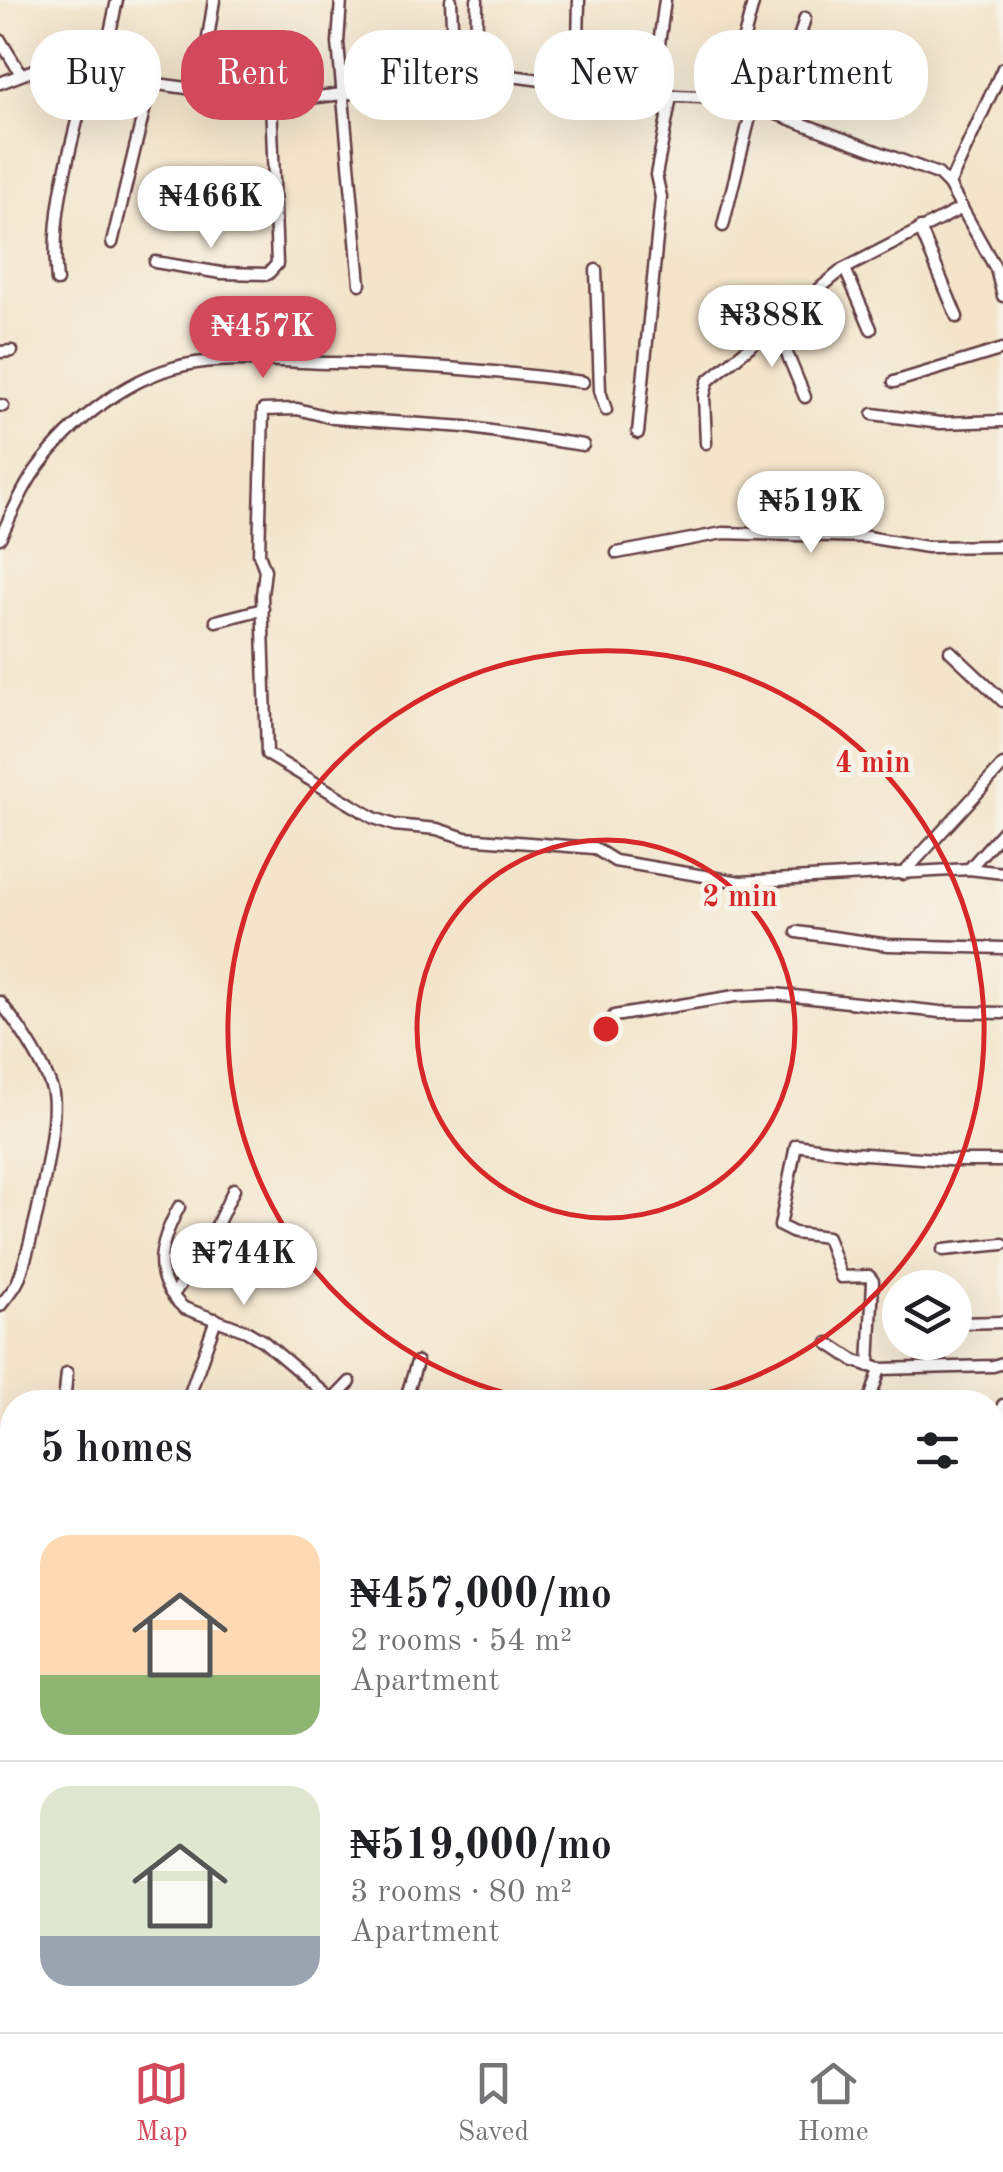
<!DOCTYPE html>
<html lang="en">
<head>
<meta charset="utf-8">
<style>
  :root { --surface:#fff; --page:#f6f6f6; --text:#202124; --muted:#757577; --line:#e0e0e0; --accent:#d1495b }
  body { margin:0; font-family:"Old Standard TT",serif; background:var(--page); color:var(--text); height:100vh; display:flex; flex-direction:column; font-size:38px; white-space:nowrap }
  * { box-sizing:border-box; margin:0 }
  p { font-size:32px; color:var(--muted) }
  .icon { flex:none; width:55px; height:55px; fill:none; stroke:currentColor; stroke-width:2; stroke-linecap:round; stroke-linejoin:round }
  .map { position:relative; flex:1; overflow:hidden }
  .sheet { position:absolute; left:0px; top:1390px; width:1005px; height:642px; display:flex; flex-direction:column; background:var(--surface); border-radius:40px 40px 0 0; box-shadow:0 10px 40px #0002 }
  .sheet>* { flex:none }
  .hud { position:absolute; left:30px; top:30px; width:945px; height:90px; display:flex; gap:20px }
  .fabs { position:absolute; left:882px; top:1270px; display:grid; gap:20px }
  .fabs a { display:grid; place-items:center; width:90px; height:90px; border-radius:50%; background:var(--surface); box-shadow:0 10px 40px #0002; font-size:50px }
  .price { position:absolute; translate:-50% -85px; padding:0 22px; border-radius:35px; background:#fff; color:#222; font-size:32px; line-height:65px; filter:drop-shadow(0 2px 5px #0008) }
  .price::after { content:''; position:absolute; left:50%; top:60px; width:30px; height:22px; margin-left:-15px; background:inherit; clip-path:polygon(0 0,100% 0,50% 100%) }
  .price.current { background:var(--accent); color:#fff }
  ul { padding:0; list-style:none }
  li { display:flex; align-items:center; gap:30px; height:250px; padding:0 40px }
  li+li { border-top:2px solid var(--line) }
  li span { display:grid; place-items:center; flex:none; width:280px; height:200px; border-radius:30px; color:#555 }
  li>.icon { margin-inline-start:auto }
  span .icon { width:120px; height:120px; fill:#fffc; stroke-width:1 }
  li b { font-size:42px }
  h2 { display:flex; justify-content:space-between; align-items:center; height:120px; padding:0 40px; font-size:42px }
  .tag { padding:0 35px; border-radius:40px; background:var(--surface); box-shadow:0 10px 40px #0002; font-size:35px; line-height:90px }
  .tag.current { background:var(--accent); color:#fff }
  .tab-bar { display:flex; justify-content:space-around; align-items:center; height:140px; border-top:2px solid var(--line); background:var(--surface); font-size:28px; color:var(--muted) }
  .tab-bar a { display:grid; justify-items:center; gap:5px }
  .tab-bar .current { color:var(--accent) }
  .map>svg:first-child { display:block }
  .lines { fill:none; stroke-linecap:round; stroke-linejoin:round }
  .minor-casing { stroke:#633d43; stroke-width:15 }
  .primary-casing { stroke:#633d43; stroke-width:20 }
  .minor { stroke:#fff; stroke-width:10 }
  .primary { stroke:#f7be88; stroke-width:15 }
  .ring { fill:none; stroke:#d62828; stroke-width:5 }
  .centre { fill:#d62828; stroke:#f7f3e8; stroke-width:5 }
  .ring-label { font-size:30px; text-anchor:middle; font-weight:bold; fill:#d62828; stroke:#f7f3e8; stroke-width:10; stroke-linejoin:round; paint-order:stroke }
</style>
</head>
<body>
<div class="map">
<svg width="1003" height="2032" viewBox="0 0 1003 2032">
  <rect width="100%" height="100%" fill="#f7f3e8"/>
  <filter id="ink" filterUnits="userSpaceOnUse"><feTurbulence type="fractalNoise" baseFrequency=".01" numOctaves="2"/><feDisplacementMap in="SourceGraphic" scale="20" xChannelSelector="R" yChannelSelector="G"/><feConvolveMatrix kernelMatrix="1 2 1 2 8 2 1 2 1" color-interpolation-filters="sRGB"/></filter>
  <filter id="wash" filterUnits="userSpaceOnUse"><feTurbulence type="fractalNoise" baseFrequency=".0048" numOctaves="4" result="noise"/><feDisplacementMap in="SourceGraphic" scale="40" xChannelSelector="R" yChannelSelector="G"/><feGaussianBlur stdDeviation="2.25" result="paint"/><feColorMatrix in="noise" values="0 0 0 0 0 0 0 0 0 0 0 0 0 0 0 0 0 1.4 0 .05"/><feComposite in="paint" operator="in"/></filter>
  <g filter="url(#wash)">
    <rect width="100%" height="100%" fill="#f3e4ca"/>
  </g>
  <g filter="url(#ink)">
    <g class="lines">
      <defs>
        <g id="minor">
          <path d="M341,0L338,43L360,284"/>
          <path d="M451,0L454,79"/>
          <path d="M0,40L21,74"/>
          <path d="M101,75L117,0"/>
          <path d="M476,77L477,0"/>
          <path d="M0,83L39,68L283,101L504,75L652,95L724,98L744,102L938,174L949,185L996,269L1003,296"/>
          <path d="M577,86L579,0"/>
          <path d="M200,89L214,0"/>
          <path d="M652,95L665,0"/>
          <path d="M728,98L754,0"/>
          <path d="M770,111L789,72L805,18"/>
          <path d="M949,185L1003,68"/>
          <path d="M723,226L753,105"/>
          <path d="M920,228L957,317"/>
          <path d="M112,243L151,82"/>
          <path d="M155,262L221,273L268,274L277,264L271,99"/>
          <path d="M845,269L871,329"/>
          <path d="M596,270L600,391L606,410"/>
          <path d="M57,281C49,211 73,141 89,73"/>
          <path d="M776,327L805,397"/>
          <path d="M0,352L12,351"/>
          <path d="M894,382L1003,349"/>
          <path d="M0,405L3,406"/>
          <path d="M873,414L940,423L1003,421"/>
          <path d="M638,433L661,197L656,175L671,97"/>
          <path d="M706,443L704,396L708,381L842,270L962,208"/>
          <path d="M583,445L465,427L333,418L297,409L263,410L259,554L265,570L262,595L267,754L374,818L394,825L437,829L465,838L594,848L615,861L740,882L969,869L1003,873"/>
          <path d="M0,538C11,516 21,491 35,471C72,420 133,372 196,363C241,357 288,362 333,363C417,364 499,371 583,382"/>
          <path d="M617,553L723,533L867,537L927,547L1003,546"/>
          <path d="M216,621L263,609"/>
          <path d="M950,651L1003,701"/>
          <path d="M969,869L1003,831"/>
          <path d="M903,874L1003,765"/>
          <path d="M797,932L889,945L1003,948"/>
          <path d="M0,1002C20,1027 41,1058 52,1089C61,1119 31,1249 18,1281C14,1290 6,1298 0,1306"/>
          <path d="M614,1016L735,996L775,994L940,1012L1003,1013"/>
          <path d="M179,1207C160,1242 149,1277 184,1308L246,1331L263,1341L335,1402"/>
          <path d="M943,1250L1003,1244"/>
          <path d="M173,1295L208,1244L234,1189"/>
          <path d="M955,1323L1003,1322"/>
          <path d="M828,1343L855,1361L880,1369L993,1366L1003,1363"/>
          <path d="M869,1366L873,1281L869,1276L841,1277L827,1237L794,1233L780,1226L796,1145L852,1153L962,1161H1003"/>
          <path d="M64,1402L67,1373"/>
          <path d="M187,1402L216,1319"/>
          <path d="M331,1402L350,1382"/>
          <path d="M405,1402L417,1362"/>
          <path d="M869,1402L880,1369"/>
          <path d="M992,1468L1003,1405"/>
          <path d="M0,1512L12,1521"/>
          <path d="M992,1576L1003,1565"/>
          <path d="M3,1596L12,1647"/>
          <path d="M992,1597L1003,1606"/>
          <path d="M0,1775L12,1770"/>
          <path d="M992,1799L1003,1802"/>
          <path d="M0,1867L12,1896"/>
          <path d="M992,1886L1003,1889"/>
          <path d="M863,2020L865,2032"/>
          <path d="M959,2020L964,2032"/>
        </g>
        <g id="primary">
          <path d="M992,1980L1003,1979"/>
          <path d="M992,1993L1003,1991"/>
          <path d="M0,2024L457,2026L607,2020"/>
          <path d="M620,2032L772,2020"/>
        </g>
      </defs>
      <use href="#minor" class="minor-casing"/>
      <use href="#primary" class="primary-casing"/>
      <use href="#minor" class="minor"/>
      <use href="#primary" class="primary"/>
    </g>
  </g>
  <g class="ring">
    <circle cx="606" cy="1029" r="189"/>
    <path d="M547 1402A378 378 0 1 1 665 1402"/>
  </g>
  <circle cx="606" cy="1029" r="15" class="centre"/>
  <g class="ring-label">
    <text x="873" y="772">4 min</text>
    <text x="740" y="906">2 min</text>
  </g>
</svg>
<div class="fabs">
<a><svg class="icon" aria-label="layers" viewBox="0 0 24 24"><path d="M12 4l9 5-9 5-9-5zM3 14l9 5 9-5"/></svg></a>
</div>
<b class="price" style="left:211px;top:251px">₦466K</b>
<b class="price" style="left:772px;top:370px">₦388K</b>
<b class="price current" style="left:263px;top:381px">₦457K</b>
<b class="price" style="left:811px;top:556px">₦519K</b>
<b class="price" style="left:244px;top:1308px">₦744K</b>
<div class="hud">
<a class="tag">Buy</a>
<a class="tag current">Rent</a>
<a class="tag">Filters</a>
<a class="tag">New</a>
<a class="tag">Apartment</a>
</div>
<section class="sheet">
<h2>5 homes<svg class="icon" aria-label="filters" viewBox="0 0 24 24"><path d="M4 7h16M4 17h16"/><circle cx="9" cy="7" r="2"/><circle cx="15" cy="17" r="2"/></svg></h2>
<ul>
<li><span style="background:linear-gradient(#ffd9b3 70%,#8fb573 0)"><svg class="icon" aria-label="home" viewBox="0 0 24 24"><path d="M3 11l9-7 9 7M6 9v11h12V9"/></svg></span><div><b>₦457,000/mo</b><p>2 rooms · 54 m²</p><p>Apartment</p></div></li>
<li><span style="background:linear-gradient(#dfe7d0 75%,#9aa5b1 0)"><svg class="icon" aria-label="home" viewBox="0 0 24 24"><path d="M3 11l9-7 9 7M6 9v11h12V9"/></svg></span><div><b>₦519,000/mo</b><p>3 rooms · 80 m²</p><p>Apartment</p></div></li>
</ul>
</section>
</div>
<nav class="tab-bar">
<a class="current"><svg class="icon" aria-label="map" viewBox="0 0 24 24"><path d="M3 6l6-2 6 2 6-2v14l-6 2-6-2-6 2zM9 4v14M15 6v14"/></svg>Map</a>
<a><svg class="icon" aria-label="saved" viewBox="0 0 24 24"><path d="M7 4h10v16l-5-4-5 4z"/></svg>Saved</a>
<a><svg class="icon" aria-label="home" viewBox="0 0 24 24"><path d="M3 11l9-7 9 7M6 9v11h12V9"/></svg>Home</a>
</nav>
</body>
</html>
